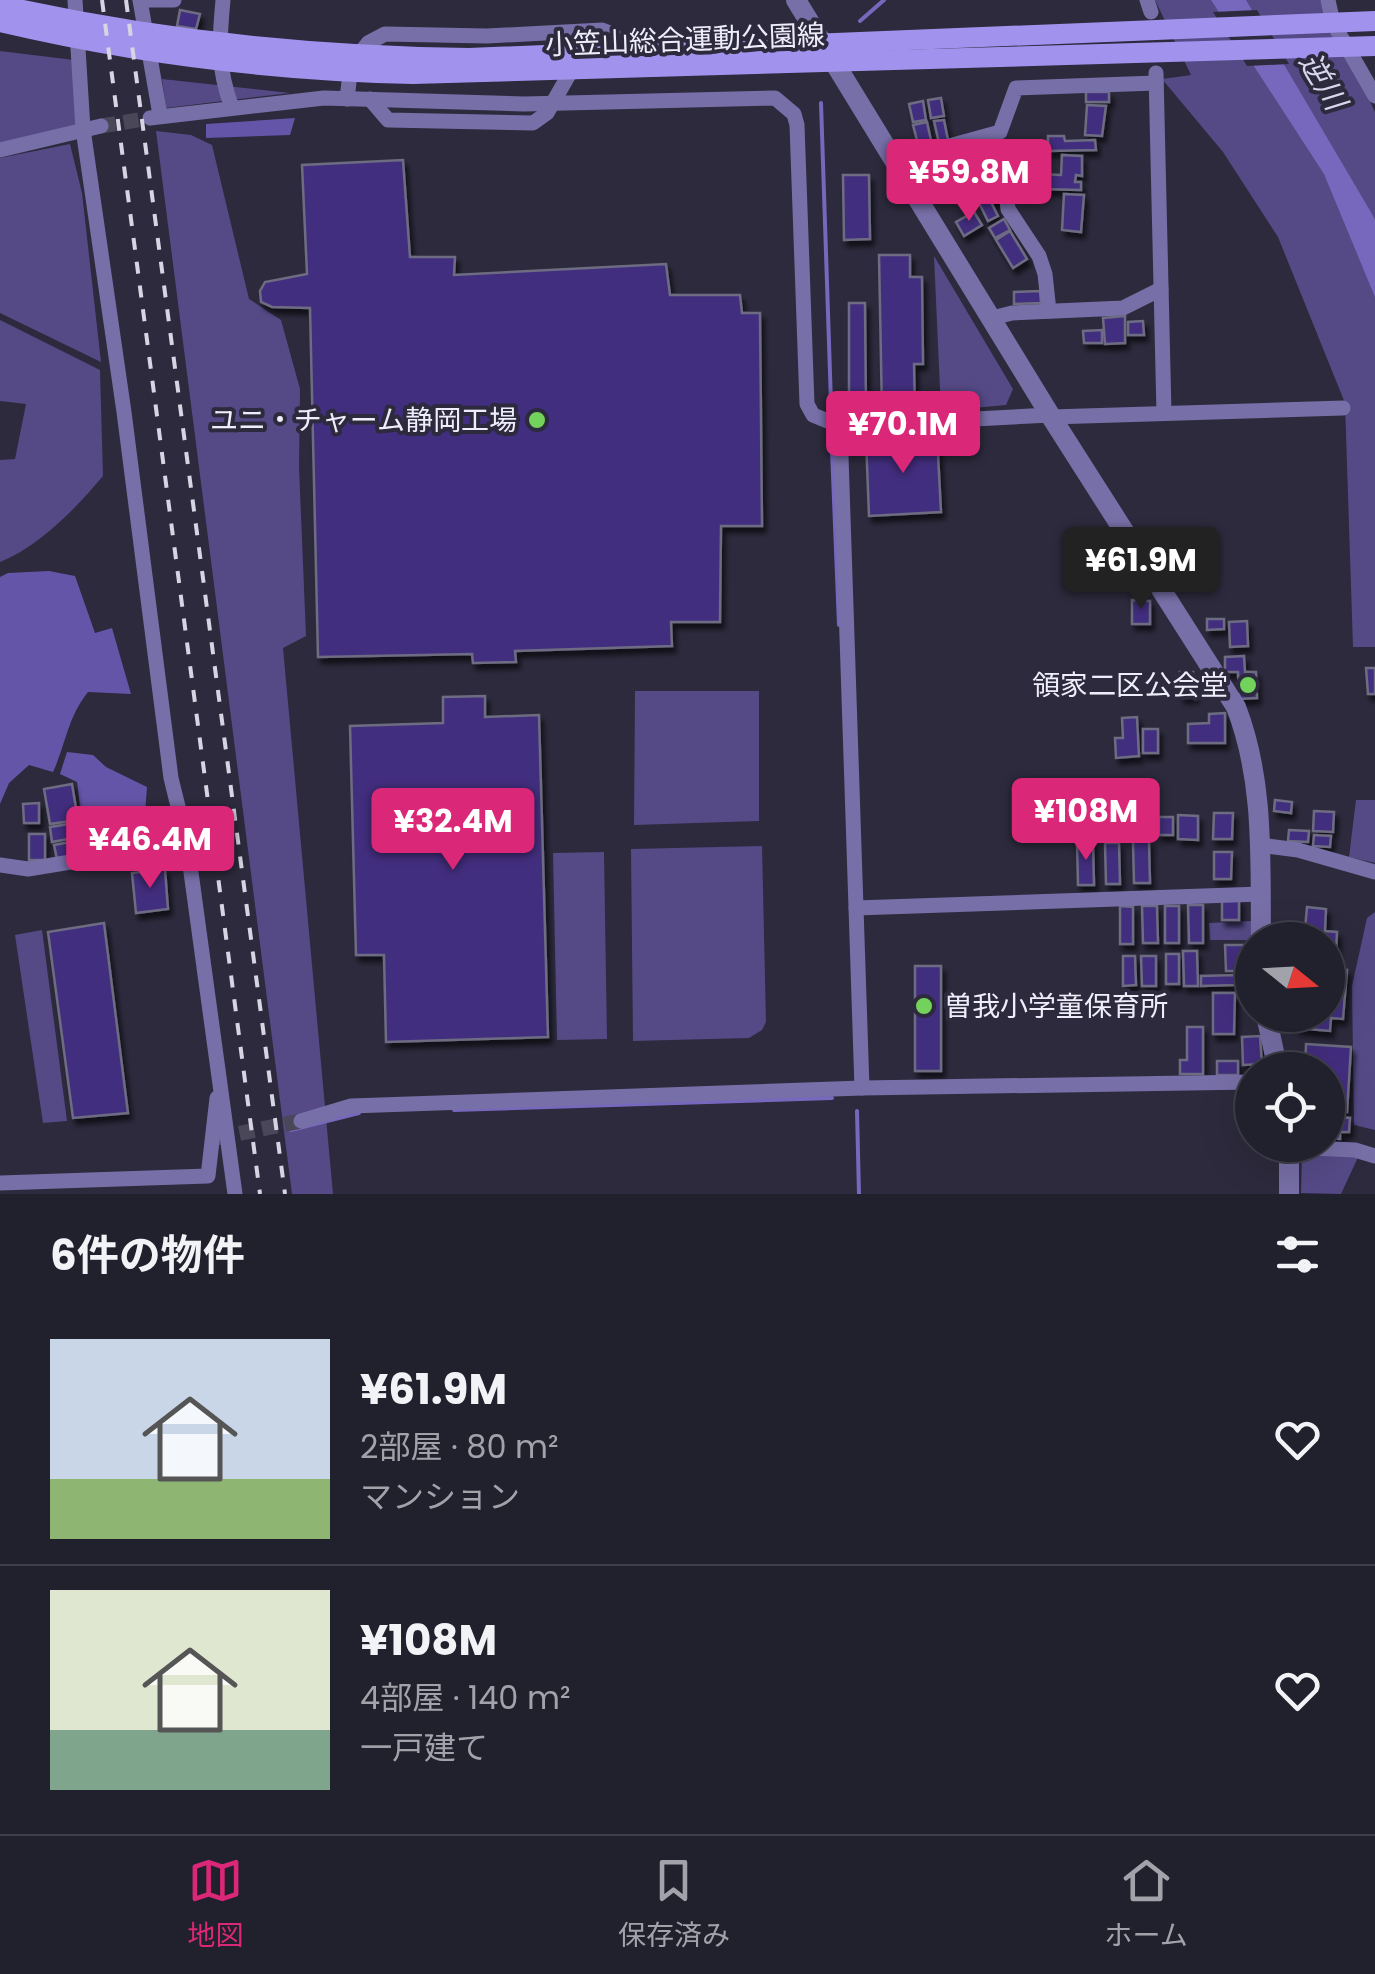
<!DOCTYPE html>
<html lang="ja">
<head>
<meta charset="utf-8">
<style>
  :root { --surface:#21202d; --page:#2d2d39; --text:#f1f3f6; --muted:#a2a3aa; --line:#3e3e49; --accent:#db2777 }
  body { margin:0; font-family:Poppins,"Noto Sans JP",sans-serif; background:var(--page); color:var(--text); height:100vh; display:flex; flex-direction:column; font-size:38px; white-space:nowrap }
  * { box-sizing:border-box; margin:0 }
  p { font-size:32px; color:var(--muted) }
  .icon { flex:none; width:55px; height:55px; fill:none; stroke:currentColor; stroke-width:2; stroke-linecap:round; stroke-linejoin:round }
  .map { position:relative; height:1194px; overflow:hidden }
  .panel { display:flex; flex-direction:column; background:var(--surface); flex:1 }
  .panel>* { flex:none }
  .needle { width:65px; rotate:108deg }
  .buttons { position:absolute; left:1235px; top:922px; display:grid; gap:20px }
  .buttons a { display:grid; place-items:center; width:110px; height:110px; border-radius:50%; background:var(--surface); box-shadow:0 10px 40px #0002,0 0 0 2px var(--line); font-size:50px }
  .price { position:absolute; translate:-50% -85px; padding:0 22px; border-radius:10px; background:var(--accent); color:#fff; font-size:32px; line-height:65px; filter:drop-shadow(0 2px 5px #0008) }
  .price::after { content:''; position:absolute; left:50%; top:60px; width:30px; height:22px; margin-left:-15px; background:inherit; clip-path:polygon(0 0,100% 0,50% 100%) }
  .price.on { background:#222; color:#fff }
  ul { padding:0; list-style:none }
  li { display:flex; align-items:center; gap:30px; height:250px; padding:0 50px }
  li+li { border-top:2px solid var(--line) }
  li span { display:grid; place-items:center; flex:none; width:280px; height:200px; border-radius:0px; color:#555 }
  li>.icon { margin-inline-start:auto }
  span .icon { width:120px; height:120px; fill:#fffc; stroke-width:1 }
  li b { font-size:42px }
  h2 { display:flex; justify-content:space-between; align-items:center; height:120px; padding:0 50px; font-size:42px }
  .dock { display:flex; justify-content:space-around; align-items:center; height:140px; border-top:2px solid var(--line); background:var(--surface); font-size:28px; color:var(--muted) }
  .dock a { display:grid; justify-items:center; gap:5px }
  .dock .on { color:var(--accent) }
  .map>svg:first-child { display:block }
  .green { fill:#554a86 }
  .forest { fill:#6555a8 }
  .water { fill:#7768be }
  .pier { fill:#2c2a3c }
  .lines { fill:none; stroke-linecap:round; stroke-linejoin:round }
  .stream { stroke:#7768be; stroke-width:4 }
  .building { fill:#422f7e; stroke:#6e6c82; stroke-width:2.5; filter:url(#shadow) }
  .minor-tunnel { stroke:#494758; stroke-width:15; stroke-dasharray:15 8; stroke-linecap:butt }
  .minor { stroke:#776fa7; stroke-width:15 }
  .tertiary { stroke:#776fa7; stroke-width:20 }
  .secondary { stroke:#a193ed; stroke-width:20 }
  .rail { stroke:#d6d5e3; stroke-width:4; stroke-dasharray:12 12; stroke-linecap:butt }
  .poi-dot { fill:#73d25c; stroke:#2c2a3c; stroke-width:4 }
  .labels { text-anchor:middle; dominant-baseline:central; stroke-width:8; stroke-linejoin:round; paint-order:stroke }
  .street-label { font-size:28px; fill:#eeedfa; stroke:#2c2a3c }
  .poi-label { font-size:28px; fill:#eeedfa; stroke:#2c2a3c; text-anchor:end }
  .water-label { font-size:30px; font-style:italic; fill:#d8d6ed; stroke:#2c2a3c }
</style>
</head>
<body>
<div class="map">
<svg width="1375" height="1194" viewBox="0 0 1375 1194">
  <defs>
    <filter id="shadow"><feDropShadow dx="3.5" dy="6" stdDeviation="2.5" flood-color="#0009"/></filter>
  </defs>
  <rect width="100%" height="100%" fill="#2c2a3c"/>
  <g class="green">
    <path d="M1155,0H1330L1351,62L1375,112V647H1353L1345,403L1278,237L1223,152L1162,79L1191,75Z"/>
    <path d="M0,51L74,60L78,124L0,144Z"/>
    <path d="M162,79L290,93L166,108Z"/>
    <path d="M156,131L191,135L212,145L249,299L281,320L300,389L299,467L306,636L283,648L333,1194H292Z"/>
    <path d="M70,144L82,193L101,362L0,313V158Z"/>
    <path d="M934,256L1013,389L1006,405L941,411Z"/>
    <path d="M0,320L100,370L103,476C76,508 40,546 0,562V460L15,459L26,404L0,401Z"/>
    <path d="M635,691H759V821L634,825Z"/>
    <path d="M1356,800H1375V863L1349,857Z"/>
    <path d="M762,846L766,1022L762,1030L749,1038L633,1041L631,849Z"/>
    <path d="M604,852L607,1039L557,1040L553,853Z"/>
    <path d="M1375,912V1130L1354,1125L1352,986L1367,918Z"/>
    <path d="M1251,921L1252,940H1210L1209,923Z"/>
    <path d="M42,930L67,1121L43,1123L15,935Z"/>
    <path d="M1302,1152L1360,1153L1341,1194L1301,1193Z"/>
  </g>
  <g class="forest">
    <path d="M295,118L290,135L206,138V124Z"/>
    <path d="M49,571L75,576L95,633L112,628L131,694L88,692C67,719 67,741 53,772L29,765L9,783L0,804V577L8,573Z"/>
    <path d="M67,752L93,755L106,767L147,787L143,841L95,849L92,815H81L77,782L60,774Z"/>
  </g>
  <path class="water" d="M1211,0H1246L1372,214L1375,220V297L1324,174Z"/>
  <path class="pier" d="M1257,10L1289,64L1247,66L1213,12Z"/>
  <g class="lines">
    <g class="stream">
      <path d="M860,21L884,0"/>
      <path d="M821,103L831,403"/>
      <path d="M832,450L839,625"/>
      <path d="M454,1110L832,1098"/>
      <path d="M857,1111L859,1194"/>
      <path d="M291,1130L359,1113"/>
    </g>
  </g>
  <g class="building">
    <path d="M180,10L200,14L196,29L177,26Z"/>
    <rect x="1086" y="92" width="23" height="10"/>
    <path d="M941,98L944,116L931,118L928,100Z"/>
    <path d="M923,101L926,120L913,122L909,104Z"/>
    <path d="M1087,105L1106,106L1102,136L1085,135Z"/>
    <path d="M944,120L948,140L939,143L934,121Z"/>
    <path d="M927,122L932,145L919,148L913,125Z"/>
    <path d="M1048,136H1064L1065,141L1095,140L1096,150L1048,151Z"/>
    <path d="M1062,155L1082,156V176L1076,175L1075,182H1081V190L1039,189V174L1061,175Z"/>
    <path d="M403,160L410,257H455L454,275L666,264L670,295H740L742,313H760L762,526H721L720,622H671L672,646L515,651L516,662L473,663L472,654L318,657L310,308L272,307L261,302L260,291L265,282L307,274L302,165Z"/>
    <path d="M991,162L1000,183L995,185L1001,197L992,204L998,216L988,221L974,193L981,190L968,170Z"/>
    <path d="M843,175H869L870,239L844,240Z"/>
    <path d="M1064,194L1084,195L1081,232L1062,230Z"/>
    <path d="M974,212L982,225L964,236L956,222Z"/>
    <path d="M1004,219L1010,230L995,238L989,228Z"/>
    <path d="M1010,231L1027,259L1013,268L996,240Z"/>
    <path d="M879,255H910V277H922L923,364H914L915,411L882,412Z"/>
    <path d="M1040,291L1041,303L1014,304V292Z"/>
    <path d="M849,303H865L866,411H849Z"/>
    <path d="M1125,316V343L1105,344L1103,318Z"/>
    <path d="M1143,321L1144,335H1128V322Z"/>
    <path d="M1102,330V343H1084L1083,331Z"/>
    <path d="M937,435L941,512L869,516L866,439Z"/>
    <path d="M1132,600L1150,601V624H1132Z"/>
    <path d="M1207,619H1224V629L1207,630Z"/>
    <path d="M1247,621L1248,646L1230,647L1229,622Z"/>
    <path d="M1244,656L1245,672H1256L1257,698L1239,699L1238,672H1225V657Z"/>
    <path d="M1366,668H1375V694H1368Z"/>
    <path d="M1180,672H1193V684H1197L1194,697H1181Z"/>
    <path d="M485,696V717L539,715L548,1037L386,1042L384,955H356L350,726L443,723V697Z"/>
    <path d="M1225,713V743H1188V724L1209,723V714Z"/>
    <path d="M1137,717L1139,756L1116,758L1115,738H1123L1122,718Z"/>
    <rect x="1143" y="729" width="15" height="24"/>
    <path d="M72,784L78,820L50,824L44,789Z"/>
    <path d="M1275,800L1292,802L1291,813L1274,811Z"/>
    <path d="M39,803V823H24L23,804Z"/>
    <path d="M1314,811L1334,812L1333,832L1313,831Z"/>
    <path d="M1214,813H1233L1232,839H1213Z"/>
    <path d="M1178,815L1198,816V840L1178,839Z"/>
    <rect x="1159" y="817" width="14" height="18"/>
    <path d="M82,822L85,836L52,842L50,827Z"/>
    <path d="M1289,830L1309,831L1308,842L1288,841Z"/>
    <rect x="29" y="834" width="16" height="26"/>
    <path d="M1314,835L1331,836L1330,847L1313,846Z"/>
    <path d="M87,839L89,853L57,859L54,845Z"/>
    <path d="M1093,841L1094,885H1078L1077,842Z"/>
    <path d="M1149,841L1150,883H1134L1133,842Z"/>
    <path d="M1105,843H1119L1120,884H1106Z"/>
    <path d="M1214,852H1232L1231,879H1214Z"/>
    <path d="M165,869L168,909L136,913L132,873Z"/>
    <rect x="1222" y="899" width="17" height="21"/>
    <path d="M1188,905H1203V943H1189Z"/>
    <path d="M1120,906L1133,907V944H1120Z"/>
    <path d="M1142,906H1157L1158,943H1143Z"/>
    <rect x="1165" y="906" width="14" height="37"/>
    <path d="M1307,907L1326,909L1325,931L1337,932L1336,955H1328V940H1304Z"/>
    <path d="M104,923L128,1113L73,1118L48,932Z"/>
    <path d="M1225,945H1246V971H1226Z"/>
    <path d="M1183,951H1197L1198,986H1184Z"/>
    <rect x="1166" y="954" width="13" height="30"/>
    <path d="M1123,956H1135L1136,985L1123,986Z"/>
    <path d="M1141,956H1156V986H1142Z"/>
    <rect x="915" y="966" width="26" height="105"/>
    <path d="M1328,969L1347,970L1343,1019L1331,1018L1330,1031L1297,1028L1298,1015H1328Z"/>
    <path d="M1236,975V985L1201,986V976Z"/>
    <path d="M1213,993H1235L1234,1034H1213Z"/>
    <path d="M1187,1027H1203V1074H1180V1060H1187Z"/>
    <path d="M1260,1036L1262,1064L1243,1065L1242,1037Z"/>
    <path d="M1306,1044L1351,1047L1347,1112L1328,1111V1070H1305Z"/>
    <rect x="1217" y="1061" width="21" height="14"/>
    <path d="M1328,1116L1350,1118L1349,1132H1340V1139L1328,1138Z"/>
  </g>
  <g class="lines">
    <g class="minor-tunnel">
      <path d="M101,126L150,118"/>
      <path d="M217,1138L301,1121"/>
    </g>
    <g class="minor">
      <path d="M75,0L83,129L124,412L171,778L187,843L235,1194"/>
      <path d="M140,0L160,115"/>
      <path d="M140,0H174"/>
      <path d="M223,0C219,43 217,67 232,108"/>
      <path d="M1147,0L1151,12"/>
      <path d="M1328,0L1333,23L1375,96"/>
      <path d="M1156,73L1164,413"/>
      <path d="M347,99L351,65L368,43L385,34L487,36L602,30L612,34L631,50"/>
      <path d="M370,99L388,120L533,123L547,113L571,71"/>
      <path d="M150,118L324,98L524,104L775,98L794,114L797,125L807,404L813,415L840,426L1050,415"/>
      <path d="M987,137L1003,167L1008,209L1039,256L1045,274L1049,311"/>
      <path d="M0,150L101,126"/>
      <path d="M895,161L1000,132L1016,88L1156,83"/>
      <path d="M992,318L1012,313L1123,308L1161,289"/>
      <path d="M1051,417L1343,408"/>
      <path d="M840,426L862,1088"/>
      <path d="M1260,845L1298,850L1375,872"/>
      <path d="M0,865L28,869L187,843"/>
      <path d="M856,908L1261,894"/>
      <path d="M301,1121L351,1106L862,1088L1252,1082"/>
      <path d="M1290,1147L1355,1150L1375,1156"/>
      <path d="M0,1183L208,1176L217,1098"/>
    </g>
    <g class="tertiary">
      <path d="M796,0L1050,415L1236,707C1265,782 1260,861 1261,940"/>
      <path d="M1266,1015L1278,1070"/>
      <path d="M1289,1145V1194"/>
    </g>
    <g class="secondary">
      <path d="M0,5C155,40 310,56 469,58L1375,21"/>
      <path d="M0,22C136,54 273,71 413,74L1375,46"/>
    </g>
    <g class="rail">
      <path d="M102,0L260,1194"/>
      <path d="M126,0L285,1194"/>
    </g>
  </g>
  <g class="poi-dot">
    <circle cx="537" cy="420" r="10"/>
    <circle cx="1248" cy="685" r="10"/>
    <circle cx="924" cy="1006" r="10"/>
  </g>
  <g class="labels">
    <g class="street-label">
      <text transform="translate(685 40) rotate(-2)">小笠山総合運動公園線</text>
    </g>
    <g class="poi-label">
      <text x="517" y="420">ユニ・チャーム静岡工場</text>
      <text x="1228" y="685">領家二区公会堂</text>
      <text x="944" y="1006" text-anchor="start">曽我小学童保育所</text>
    </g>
    <g class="water-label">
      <text transform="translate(1323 81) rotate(59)">逆川</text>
    </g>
  </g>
</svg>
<div class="buttons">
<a><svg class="needle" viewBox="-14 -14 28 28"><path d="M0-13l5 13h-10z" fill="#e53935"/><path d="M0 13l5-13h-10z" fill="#a2a3aa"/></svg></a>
<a><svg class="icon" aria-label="locate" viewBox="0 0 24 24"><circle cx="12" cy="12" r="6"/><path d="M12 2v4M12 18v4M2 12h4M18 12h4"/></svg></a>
</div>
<b class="price" style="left:969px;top:224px">¥59.8M</b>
<b class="price" style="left:903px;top:476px">¥70.1M</b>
<b class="price on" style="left:1141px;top:612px">¥61.9M</b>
<b class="price" style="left:1086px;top:863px">¥108M</b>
<b class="price" style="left:453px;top:873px">¥32.4M</b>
<b class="price" style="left:150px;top:891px">¥46.4M</b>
</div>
<section class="panel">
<h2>6件の物件<svg class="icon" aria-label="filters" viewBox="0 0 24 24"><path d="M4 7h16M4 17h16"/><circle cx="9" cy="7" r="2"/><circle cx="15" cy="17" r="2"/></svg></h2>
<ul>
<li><span style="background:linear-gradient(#c9d6e8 70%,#8fb573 0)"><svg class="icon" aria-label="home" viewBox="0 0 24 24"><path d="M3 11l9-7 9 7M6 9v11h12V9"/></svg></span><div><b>¥61.9M</b><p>2部屋 · 80 m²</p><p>マンション</p></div><svg class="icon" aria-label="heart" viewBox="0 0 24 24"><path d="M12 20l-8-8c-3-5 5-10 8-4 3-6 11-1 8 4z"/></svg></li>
<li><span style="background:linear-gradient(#dfe7d0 70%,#7fa58c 0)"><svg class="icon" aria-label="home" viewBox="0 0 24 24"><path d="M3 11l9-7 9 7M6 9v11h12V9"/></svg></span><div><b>¥108M</b><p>4部屋 · 140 m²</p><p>一戸建て</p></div><svg class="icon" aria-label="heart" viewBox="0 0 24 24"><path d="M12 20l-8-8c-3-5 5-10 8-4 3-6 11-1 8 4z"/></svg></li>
</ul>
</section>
<nav class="dock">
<a class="on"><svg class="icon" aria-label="map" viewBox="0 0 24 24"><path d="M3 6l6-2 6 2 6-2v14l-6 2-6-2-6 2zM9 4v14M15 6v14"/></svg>地図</a>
<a><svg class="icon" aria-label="saved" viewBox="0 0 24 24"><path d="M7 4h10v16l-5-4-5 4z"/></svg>保存済み</a>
<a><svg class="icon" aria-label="home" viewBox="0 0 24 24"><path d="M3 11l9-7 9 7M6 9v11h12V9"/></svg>ホーム</a>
</nav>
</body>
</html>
